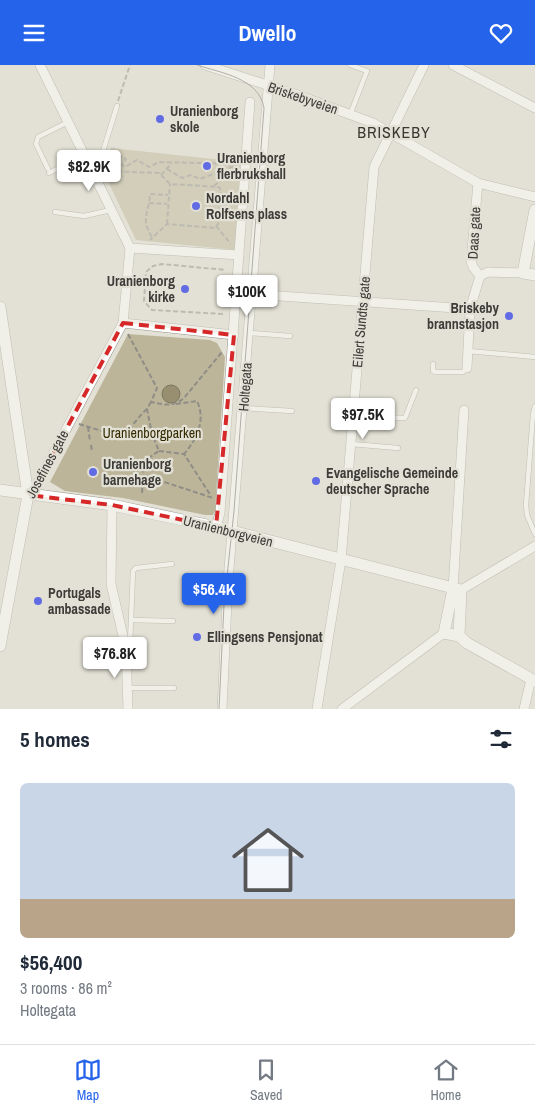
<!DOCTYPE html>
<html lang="en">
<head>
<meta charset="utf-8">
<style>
  :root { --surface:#fff; --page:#f6f6f7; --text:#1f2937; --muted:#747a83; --line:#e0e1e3; --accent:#2563eb }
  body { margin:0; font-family:"Archivo Narrow",sans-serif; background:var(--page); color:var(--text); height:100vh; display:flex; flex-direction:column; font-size:19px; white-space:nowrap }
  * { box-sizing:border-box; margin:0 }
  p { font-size:16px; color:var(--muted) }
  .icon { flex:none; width:28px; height:28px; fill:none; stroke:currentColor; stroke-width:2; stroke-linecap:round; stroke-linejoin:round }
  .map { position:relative; height:644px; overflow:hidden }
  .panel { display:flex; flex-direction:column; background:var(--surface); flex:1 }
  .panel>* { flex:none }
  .price { position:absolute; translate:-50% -42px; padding:0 11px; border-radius:5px; background:#fff; color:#222; font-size:16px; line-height:32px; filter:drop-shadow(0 1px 2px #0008) }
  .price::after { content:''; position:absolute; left:50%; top:30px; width:15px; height:11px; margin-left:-8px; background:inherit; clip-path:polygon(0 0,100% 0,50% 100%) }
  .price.on { background:var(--accent); color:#fff }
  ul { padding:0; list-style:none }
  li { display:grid; align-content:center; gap:10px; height:265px; padding:0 20px }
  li+li { border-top:1px solid var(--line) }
  li span { display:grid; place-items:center; height:155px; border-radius:8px; color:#555 }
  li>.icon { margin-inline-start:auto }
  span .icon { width:90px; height:90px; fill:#fffc; stroke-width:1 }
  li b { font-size:21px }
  h2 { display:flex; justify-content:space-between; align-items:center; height:60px; padding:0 20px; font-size:21px }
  header { display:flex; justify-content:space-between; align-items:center; height:65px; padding:0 20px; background:var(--accent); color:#fff; font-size:22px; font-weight:800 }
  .tabs { display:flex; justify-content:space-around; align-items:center; height:70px; border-top:1px solid var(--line); background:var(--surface); font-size:14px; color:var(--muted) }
  .tabs a { display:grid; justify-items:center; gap:2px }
  .tabs .on { color:var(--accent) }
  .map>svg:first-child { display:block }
  .green { fill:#bcb59a }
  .water { fill:#978f70; stroke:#7c765f }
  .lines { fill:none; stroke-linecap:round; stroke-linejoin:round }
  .lane-casing { stroke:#959389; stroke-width:5.5 }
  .street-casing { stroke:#959389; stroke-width:10 }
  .secondary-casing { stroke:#959389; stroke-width:12 }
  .path { stroke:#8f8d86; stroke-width:2; stroke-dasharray:5 2.5; stroke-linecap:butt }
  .lane { stroke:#fff; stroke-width:4.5 }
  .street { stroke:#fff; stroke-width:9 }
  .secondary { stroke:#fff; stroke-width:11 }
  .tram { stroke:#717069; stroke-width:1 }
  .marked { fill:none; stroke:#d62828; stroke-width:4; stroke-dasharray:10 6; stroke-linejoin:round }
  .poi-dot { fill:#616ce4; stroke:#e3e1d6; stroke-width:2 }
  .labels { text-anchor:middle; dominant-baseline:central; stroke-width:4.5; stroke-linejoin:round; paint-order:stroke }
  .street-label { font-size:14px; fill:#3d3c38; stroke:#e3e1d6 }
  .poi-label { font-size:14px; font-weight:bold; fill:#3d3c38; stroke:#e3e1d6; text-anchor:start }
  .park-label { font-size:14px; fill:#332a00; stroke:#e3e1d6 }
  .quarter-label { font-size:16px; letter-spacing:1px; fill:#3a3830; stroke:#e3e1d6 }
</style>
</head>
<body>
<header><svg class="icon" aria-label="menu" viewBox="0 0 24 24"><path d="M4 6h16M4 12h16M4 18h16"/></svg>Dwello<svg class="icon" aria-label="heart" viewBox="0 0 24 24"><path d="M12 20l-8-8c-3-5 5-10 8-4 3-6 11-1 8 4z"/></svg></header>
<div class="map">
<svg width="535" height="644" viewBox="0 0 535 644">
  <rect width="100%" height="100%" fill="#e3e1d6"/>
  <g class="green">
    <path d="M111,83L241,97L236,185L136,175L103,106Z"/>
    <path d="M128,269L210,275L217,278L225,292L215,446L213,450H205L123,433L65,426L50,417Z"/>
  </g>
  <circle class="water" cx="171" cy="329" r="9"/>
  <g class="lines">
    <defs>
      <g id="lane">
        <path d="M350,0L367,6L350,50"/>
        <path d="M48,104L36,79L38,72L68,57"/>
        <path d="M92,104L99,99L117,41"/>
        <path d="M49,108L84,90"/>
        <path d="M55,147L84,151L111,145"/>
        <path d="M249,268L290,271"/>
        <path d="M468,286L535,292"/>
        <path d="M433,299V306L436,307H463L467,303"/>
        <path d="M535,341L533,349L526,440L527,450L535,469"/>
        <path d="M243,343L292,346"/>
        <path d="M353,351L405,353L416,325"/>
        <path d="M351,379L398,383"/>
        <path d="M131,555L173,556"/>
        <path d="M126,584L130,578L133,506L136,503L172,499"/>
        <path d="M128,623H174"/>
      </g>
      <g id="street">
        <path d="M205,0L295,29L373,58L478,118L535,132"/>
        <path d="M453,0L535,43"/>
        <path d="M478,118L471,196L473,202L480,211"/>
        <path d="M130,183L239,190"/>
        <path d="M480,211L488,207L523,208"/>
        <path d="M252,229L470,244"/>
        <path d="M123,258L234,270"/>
        <path d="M467,303L470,244L480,211"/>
        <path d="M28,430L38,417L123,258L130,183L40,0"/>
        <path d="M112,440L111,519L126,584L128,644"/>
        <path d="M216,462L220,448L250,37"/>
        <path d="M453,524L464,345"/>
        <path d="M461,525L535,481"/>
        <path d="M222,644L228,516L270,0"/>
        <path d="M317,644L341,495L374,102L424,0"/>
        <path d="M342,644L444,568"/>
        <path d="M524,644L531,614"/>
      </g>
      <g id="secondary">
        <path d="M535,145L523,208L535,210"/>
        <path d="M0,242L28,430L0,581"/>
        <path d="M0,425L112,440L216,462L461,525L459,571"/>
        <path d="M453,524L444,568L459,571L467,578L535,616"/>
      </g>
    </defs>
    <use href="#lane" class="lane-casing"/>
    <use href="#street" class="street-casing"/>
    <use href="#secondary" class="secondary-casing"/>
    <g class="path">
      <path d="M118,36L130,0"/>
      <path d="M110,87L126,94L122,100L125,102L137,95L149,102L159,97L236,99"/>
      <path d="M219,91L230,92V99"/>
      <path d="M167,104L182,113L191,110L200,114L237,100"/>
      <path d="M102,106L159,108L170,119L219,122L221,126L218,159L215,163L167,159L150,175"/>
      <path d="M161,110L172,98"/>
      <path d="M214,121L237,101"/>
      <path d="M149,138L167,139"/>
      <path d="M167,159L170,119"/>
      <path d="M216,161L231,179"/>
      <path d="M152,172C140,153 149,149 150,129L168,130"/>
      <path d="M223,249L152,245L144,236L146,207L153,201L162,199L226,205"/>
      <path d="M128,269L157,323L151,337C165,340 173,342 184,333L222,287"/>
      <path d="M151,337L147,344L152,369L159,386C148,393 144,396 143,410L213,433"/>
      <path d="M176,339L197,336C206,355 197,374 184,389"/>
      <path d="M79,359L115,370C130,369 136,353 147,344"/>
      <path d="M88,362L90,376"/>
      <path d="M91,380L92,387"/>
      <path d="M159,386L184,389L211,431"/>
      <path d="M142,428L143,410"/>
    </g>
    <use href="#lane" class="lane"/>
    <use href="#street" class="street"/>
    <use href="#secondary" class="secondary"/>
    <path class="tram" d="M197,0C221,8 259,13 264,43L234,446L224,540L219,644"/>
  </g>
  <path d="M0 0H535V644H0ZM123,258L234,270L216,462L112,440L28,430L38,417Z" fill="#e3e1d6" fill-opacity=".55" fill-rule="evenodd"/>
  <path class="marked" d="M123,258L234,270L216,462L112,440L28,430L38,417Z"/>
  <g class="poi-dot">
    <circle cx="160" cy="54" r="5"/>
    <circle cx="207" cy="101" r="5"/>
    <circle cx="196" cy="141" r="5"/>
    <circle cx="185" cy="224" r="5"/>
    <circle cx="509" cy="251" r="5"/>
    <circle cx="93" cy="407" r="5"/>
    <circle cx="316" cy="416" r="5"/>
    <circle cx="38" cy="536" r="5"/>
    <circle cx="197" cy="572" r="5"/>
  </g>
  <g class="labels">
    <g class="street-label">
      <text transform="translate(303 33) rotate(19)">Briskebyveien</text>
      <text transform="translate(474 168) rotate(-87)">Daas gate</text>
      <text transform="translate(361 257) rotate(-85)">Eilert Sundts gate</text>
      <text transform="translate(245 322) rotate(-86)">Holtegata</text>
      <text transform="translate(47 399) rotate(-62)">Josefines gate</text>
      <text transform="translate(228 466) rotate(14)">Uranienborgveien</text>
    </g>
    <g class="poi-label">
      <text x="170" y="46">Uranienborg<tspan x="170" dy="16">skole</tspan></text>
      <text x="217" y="93">Uranienborg<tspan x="217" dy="16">flerbrukshall</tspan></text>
      <text x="206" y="133">Nordahl<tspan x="206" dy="16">Rolfsens plass</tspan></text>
      <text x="175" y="216" text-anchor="end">Uranienborg<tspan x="175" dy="16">kirke</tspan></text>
      <text x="499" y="243" text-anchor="end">Briskeby<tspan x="499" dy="16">brannstasjon</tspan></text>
      <text x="103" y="399">Uranienborg<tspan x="103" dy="16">barnehage</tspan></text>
      <text x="326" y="408">Evangelische Gemeinde<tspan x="326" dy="16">deutscher Sprache</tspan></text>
      <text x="48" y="528">Portugals<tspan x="48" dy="16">ambassade</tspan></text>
      <text x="207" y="572">Ellingsens Pensjonat</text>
    </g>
    <g class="park-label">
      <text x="152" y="368">Uranienborgparken</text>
    </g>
    <g class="quarter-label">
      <text x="394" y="67">BRISKEBY</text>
    </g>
  </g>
</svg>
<b class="price" style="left:89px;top:127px">$82.9K</b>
<b class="price" style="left:247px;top:252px">$100K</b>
<b class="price" style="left:363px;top:375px">$97.5K</b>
<b class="price on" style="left:214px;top:550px">$56.4K</b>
<b class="price" style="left:115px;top:614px">$76.8K</b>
</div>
<section class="panel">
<h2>5 homes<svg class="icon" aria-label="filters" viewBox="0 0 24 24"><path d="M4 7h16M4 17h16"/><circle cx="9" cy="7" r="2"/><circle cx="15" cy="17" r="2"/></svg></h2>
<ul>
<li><span style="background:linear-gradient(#c9d6e8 75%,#b9a48a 0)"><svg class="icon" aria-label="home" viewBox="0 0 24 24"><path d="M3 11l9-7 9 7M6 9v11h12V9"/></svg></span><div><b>$56,400</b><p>3 rooms · 86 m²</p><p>Holtegata</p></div></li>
</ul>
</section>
<nav class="tabs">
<a class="on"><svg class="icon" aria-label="map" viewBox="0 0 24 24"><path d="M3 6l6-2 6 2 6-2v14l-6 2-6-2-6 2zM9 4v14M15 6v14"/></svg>Map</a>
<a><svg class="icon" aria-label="saved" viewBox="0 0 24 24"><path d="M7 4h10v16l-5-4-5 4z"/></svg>Saved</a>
<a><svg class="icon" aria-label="home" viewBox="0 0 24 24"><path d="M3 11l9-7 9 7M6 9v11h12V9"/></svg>Home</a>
</nav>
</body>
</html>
